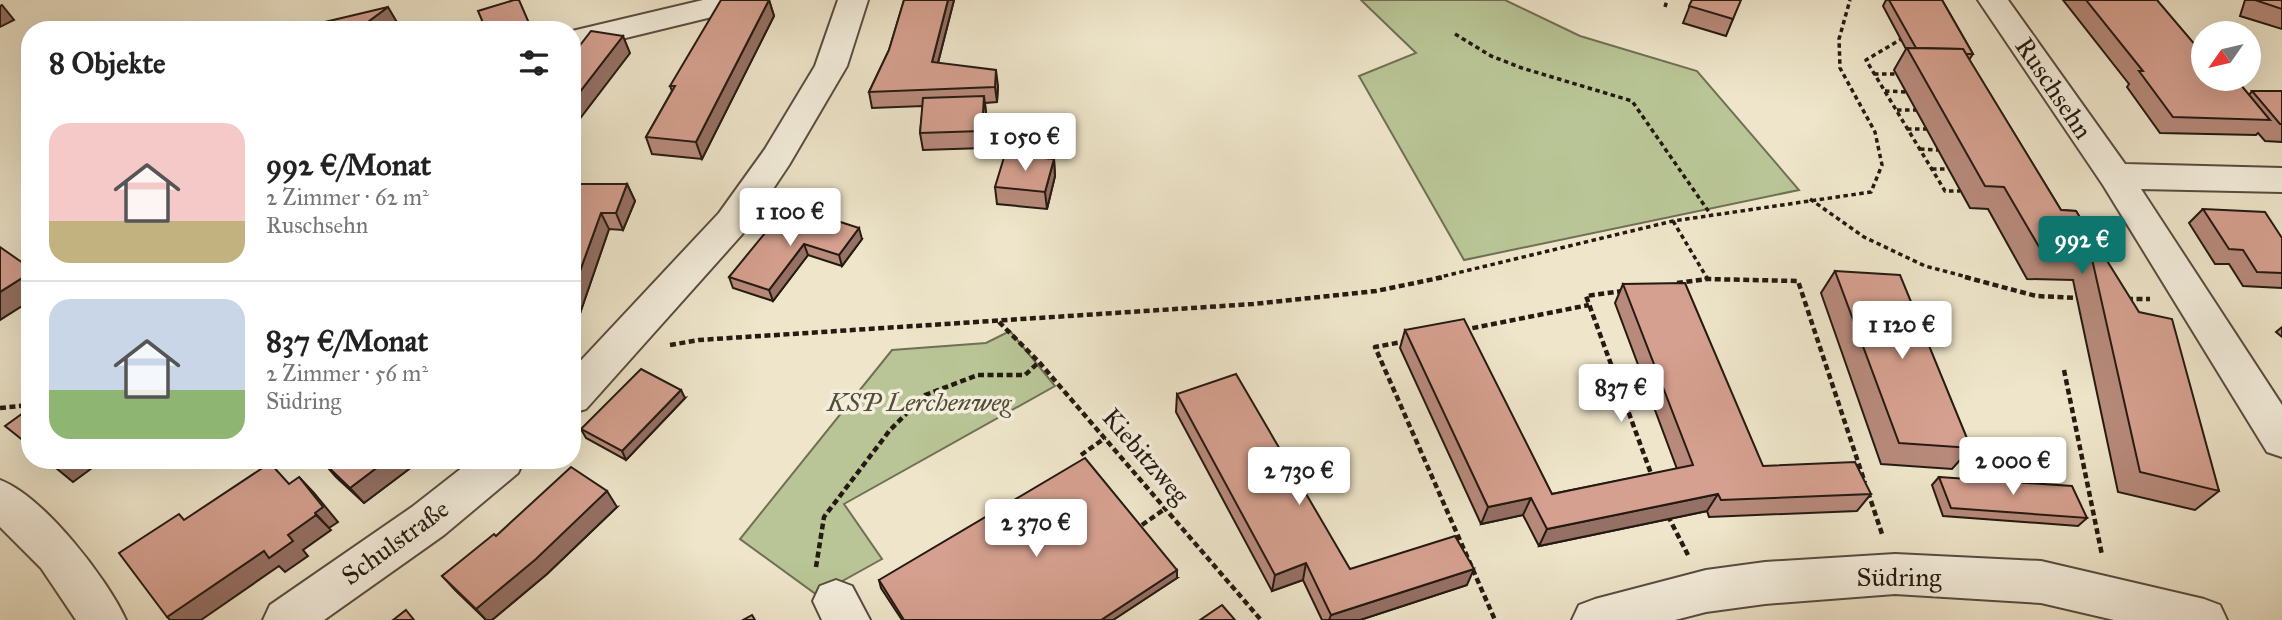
<!DOCTYPE html>
<html lang="de">
<head>
<meta charset="utf-8">
<style>
  :root { --surface:#fff; --page:#f6f6f6; --text:#222; --muted:#767676; --line:#e0e0e0; --accent:#0f766e }
  body { margin:0; font-family:"IM FELL Great Primer",serif; background:var(--page); color:var(--text); height:100vh; display:flex; flex-direction:column; font-size:26px; white-space:nowrap }
  * { box-sizing:border-box; margin:0 }
  p { font-size:23px; color:var(--muted) }
  .icon { flex:none; width:38px; height:38px; fill:none; stroke:currentColor; stroke-width:2; stroke-linecap:round; stroke-linejoin:round }
  .map { position:relative; flex:1; overflow:hidden }
  .side { position:absolute; left:21px; top:21px; width:560px; height:448px; display:flex; flex-direction:column; background:var(--surface); border-radius:28px; box-shadow:0 7px 28px #0002 }
  .side>* { flex:none }
  .needle { width:46px; rotate:236deg }
  .buttons { position:absolute; left:2191px; top:21px; display:grid; gap:14px }
  .buttons a { display:grid; place-items:center; width:70px; height:70px; border-radius:50%; background:var(--surface); box-shadow:0 7px 28px #0002; font-size:35px }
  .price { position:absolute; translate:-50% -60px; padding:0 16px; border-radius:7px; background:#fff; color:#222; font-size:23px; line-height:46px; filter:drop-shadow(0 2px 4px #0008) }
  .price::after { content:''; position:absolute; left:50%; top:42px; width:21px; height:16px; margin-left:-10px; background:inherit; clip-path:polygon(0 0,100% 0,50% 100%) }
  .price.on { background:var(--accent); color:#fff }
  ul { padding:0; list-style:none }
  li { display:flex; align-items:center; gap:21px; height:175px; padding:0 28px }
  li+li { border-top:2px solid var(--line) }
  li span { display:grid; place-items:center; flex:none; width:196px; height:140px; border-radius:21px; color:#555 }
  li>.icon { margin-inline-start:auto }
  span .icon { width:84px; height:84px; fill:#fffc; stroke-width:1 }
  li b { font-size:30px }
  h2 { display:flex; justify-content:space-between; align-items:center; height:84px; padding:0 28px; font-size:30px }
  .map>svg:first-child { display:block }
  .green { fill:#b9c596; stroke:#6f7054; stroke-width:2 }
  .lines { fill:none; stroke-linecap:round; stroke-linejoin:round }
  .minor-casing { stroke:#574d3f; stroke-width:4 }
  .path-far1 { stroke:#251a11; stroke-width:3.5; stroke-dasharray:4.5 3.5; stroke-linecap:butt }
  .path { stroke:#251a11; stroke-width:4.5; stroke-dasharray:6 3.5; stroke-linecap:butt }
  .minor { fill:#f4eedd; fill-rule:evenodd }
  .wall { fill:#b78a7b; stroke:#251a11; stroke-width:2 }
  .shaded-wall { fill:#957064; stroke:#251a11; stroke-width:2 }
  .building { fill:#d5a08f; stroke:#251a11; stroke-width:2 }
  .labels { text-anchor:middle; dominant-baseline:central; stroke-width:7; stroke-linejoin:round; paint-order:stroke }
  .street-label { font-size:26px; fill:#251a11; stroke:#f4eedd }
  .park-label { font-size:26px; font-style:italic; fill:#514d39; stroke:#f4eedd }
</style>
</head>
<body>
<div class="map">
<svg width="2282" height="620" viewBox="0 0 2282 620">
  <rect width="100%" height="100%" fill="#eee5ca"/>
  <filter id="stains"><feTurbulence type="fractalNoise" baseFrequency=".00286" numOctaves="4"/><feColorMatrix values="0 0 0 0 .2 0 0 0 0 .09 0 0 0 0 .02 0 0 0 .5 -.17"/></filter>
  <radialGradient id="worn" r=".72"><stop offset=".6" stop-color="#630" stop-opacity="0"/><stop offset="1" stop-color="#630" stop-opacity=".3"/></radialGradient>
  <g class="green">
    <path d="M1361,0H1505L1580,36L1697,71L1799,190L1464,260L1359,76L1416,53Z"/>
    <path d="M1010,331L1055,386L844,504L882,559L817,595L740,539L892,350L986,343Z"/>
  </g>
  <g class="lines">
    <defs>
      <g id="minor">
        <path d="M703,0H757L753,7L572,51V31Z"/>
        <path d="M838,0H868L847,66L789,165L745,231L586,409L572,413V370L719,213L765,149L815,66Z"/>
        <path d="M1978,0H2008L2125,164L2282,168V192L2141,189L2282,405V457L2267,452L2103,185Z"/>
        <path d="M472,460H524L518,473L444,535L324,620H263L270,605L412,507Z"/>
        <path d="M0,480C43,496 107,578 126,620H76L41,568L0,527Z"/>
        <path d="M1895,554L2041,561L2204,599L2220,605L2227,620H2114L2041,603L1895,594L1765,604L1706,612L1675,620H1572L1579,605L1595,599L1706,570L1765,562Z"/>
        <path d="M836,580L852,586L870,620H822L813,601L820,586Z"/>
      </g>
    </defs>
    <use href="#minor" class="minor-casing"/>
    <g class="path-far1">
      <path d="M1665,7L1667,0"/>
      <path d="M1455,34L1491,56L1522,68L1632,101L1711,215"/>
      <path d="M1903,38L1866,60L1945,191H1960"/>
      <path d="M1874,74H1897"/>
      <path d="M1885,91L1907,92"/>
      <path d="M1897,110H1917"/>
      <path d="M1907,129H1927"/>
      <path d="M1920,149L1938,150"/>
      <path d="M1932,169H1949"/>
      <path d="M1810,199L1864,237L1925,266L1971,278"/>
      <path d="M1673,221L1707,278"/>
      <path d="M1436,278L1673,221L1871,192L1882,165L1875,132L1840,68L1839,39L1850,0"/>
    </g>
    <g class="path">
      <path d="M1706,277L1707,279"/>
      <path d="M1965,277L2036,296L2080,298"/>
      <path d="M1677,283L1707,279L1798,281L1865,483"/>
      <path d="M1623,291L1586,296L1653,479"/>
      <path d="M2127,299H2150"/>
      <path d="M999,322L1039,362L1261,620"/>
      <path d="M1463,330L1589,305"/>
      <path d="M1407,341L1375,347L1495,620"/>
      <path d="M670,345L699,340L1253,304L1376,291L1444,277"/>
      <path d="M2064,370L2102,555"/>
      <path d="M0,408L30,405"/>
      <path d="M1081,455L1105,438"/>
      <path d="M1868,492L1883,537"/>
      <path d="M1668,516L1688,555"/>
      <path d="M1142,525L1166,508"/>
      <path d="M816,567L824,517L890,430L925,395L978,375H1025L1039,362"/>
    </g>
    <use href="#minor" class="minor"/>
  </g>
  <g class="wall">
    <path d="M769,0L774,16L702,159L652,154L646,137L672,91L670,86Z"/>
    <path d="M904,0H954L938,63L998,86L997,102L985,103L986,113L984,148L923,150L920,133L923,106L872,108L869,92L889,50Z"/>
    <path d="M1692,0L1733,19L1726,36L1683,23Z"/>
    <path d="M1886,0H1942L1973,54L1969,60L2061,210L2076,211L2219,491L2195,510L2118,492L2073,280L2027,279L1988,209L1970,208L1894,70L1906,49L1883,6Z"/>
    <path d="M2063,0H2157L2203,79L2249,95L2252,91H2282V142L2265,141L2258,133L2256,135L2160,133L2127,87L2129,84Z"/>
    <path d="M2245,0H2282V29L2240,16Z"/>
    <path d="M1054,159L1055,176L1047,209L997,204L995,187Z"/>
    <path d="M572,184H627L635,201L623,230L609,229L576,325H572Z"/>
    <path d="M2203,209L2282,238V288L2243,286L2229,264H2215L2189,223Z"/>
    <path d="M780,224L862,239L842,266L808,255L773,301L733,288L729,277Z"/>
    <path d="M1835,271L1971,448L1952,469L1881,464L1821,293Z"/>
    <path d="M1623,284L1763,466L1871,494L1857,511L1709,517L1707,511L1539,546L1523,515L1481,524L1400,348L1405,330L1552,494L1677,469L1615,303Z"/>
    <path d="M2282,327V337L2276,332Z"/>
    <path d="M1177,394L1350,569L1467,585L1360,620H1322L1303,580L1272,591L1176,412Z"/>
    <path d="M685,398L626,460L586,438L581,429Z"/>
    <path d="M324,460H421L364,503L336,477L322,461Z"/>
    <path d="M1939,477L2087,518L2078,526L1943,516L1932,485Z"/>
    <path d="M617,507L547,574L492,620H486L455,590L442,576L496,536Z"/>
    <path d="M1177,578L1113,620H902L881,588L879,580Z"/>
  </g>
  <g class="shaded-wall">
    <path d="M769,0L774,16L702,159L696,142Z"/>
    <path d="M948,0H954L934,78L932,62Z"/>
    <path d="M2,5L14,20L0,27V6Z"/>
    <path d="M388,7L398,24L390,30H357Z"/>
    <path d="M623,36L630,53L572,129V102Z"/>
    <path d="M996,70L998,86L997,102L995,87Z"/>
    <path d="M984,96L986,113L984,148L982,131Z"/>
    <path d="M1054,159L1055,176L1047,209L1045,192Z"/>
    <path d="M627,184L635,201L623,230L616,213Z"/>
    <path d="M601,213L609,229L576,325L572,319V293Z"/>
    <path d="M859,228L862,239L842,266L839,255Z"/>
    <path d="M804,244L808,255L773,301L769,290Z"/>
    <path d="M30,273V301L0,320V292Z"/>
    <path d="M681,390L685,398L626,460L622,451Z"/>
    <path d="M67,460H103L73,482L56,468Z"/>
    <path d="M387,460H421L364,503L350,488Z"/>
    <path d="M299,477L314,493L338,522L329,528L315,513Z"/>
    <path d="M607,491L617,507L547,574L492,620H486L476,609Z"/>
    <path d="M1718,494L1707,511L1539,546L1547,529Z"/>
    <path d="M1531,498L1523,515L1481,524L1488,507Z"/>
    <path d="M316,515L331,530L303,550L308,556L285,572L279,566L201,620H170L167,617Z"/>
    <path d="M1306,563L1303,580L1272,591L1275,575Z"/>
    <path d="M1474,569L1467,585L1360,620H1329L1331,615Z"/>
    <path d="M1177,570V578L1113,620H1101Z"/>
  </g>
  <g class="building">
    <path d="M514,0H519L532,30H486L478,11Z"/>
    <path d="M721,0H769L696,142L646,137L675,86H670Z"/>
    <path d="M904,0H948L932,62L996,70L995,87L869,92L889,50Z"/>
    <path d="M1692,0H1741L1733,19L1689,6Z"/>
    <path d="M1889,0H1942L1973,54H1966L1963,49L1916,48Z"/>
    <path d="M2086,0H2157L2203,54V79H2236L2270,120L2173,117L2139,71H2143Z"/>
    <path d="M2255,0H2282V9Z"/>
    <path d="M388,7L357,30H291Z"/>
    <path d="M591,31L623,36L572,102V53H574Z"/>
    <path d="M1907,48L1963,49L2061,210L2076,211L2139,312L2172,319L2219,491L2140,472L2092,259L2045,257L2004,187L1985,186Z"/>
    <path d="M2252,91H2282V124H2280Z"/>
    <path d="M984,96L982,131L920,133L923,98Z"/>
    <path d="M1005,154L1054,159L1045,192L995,187Z"/>
    <path d="M572,184H627L616,213H601L572,293Z"/>
    <path d="M2203,209L2265,212L2282,238V273L2257,272L2243,250L2229,249Z"/>
    <path d="M787,215L819,225L825,217L859,228L839,255L804,244L769,290L729,277L774,222L780,224Z"/>
    <path d="M0,247L30,268V273L0,292Z"/>
    <path d="M1835,271L1900,275L1971,448L1899,443Z"/>
    <path d="M1685,283L1763,466L1855,462L1871,494L1721,500L1718,494L1547,529L1531,498L1488,507L1405,330L1464,319L1552,494L1693,465L1623,284Z"/>
    <path d="M641,369L681,390L622,451L581,429Z"/>
    <path d="M1236,374L1350,569L1455,536L1474,569L1331,615L1306,563L1275,575L1177,394Z"/>
    <path d="M30,408V446L5,426Z"/>
    <path d="M1085,458L1177,570L1101,620H904L879,580Z"/>
    <path d="M47,460H67L56,468Z"/>
    <path d="M324,460H387L350,488L322,461Z"/>
    <path d="M270,463L289,484L299,477L323,507L315,513L316,515L288,535L293,541L269,558L264,551L167,617L119,553L179,514L184,520Z"/>
    <path d="M571,467L607,491L536,559L476,609L442,576L494,534L496,536Z"/>
    <path d="M1939,477L2072,486L2087,518L1951,508Z"/>
    <path d="M1222,605L1235,620H1200Z"/>
    <path d="M406,610L414,620H393Z"/>
    <path d="M752,615L755,620H743Z"/>
  </g>
  <g class="labels">
    <g class="street-label">
      <text transform="translate(2054 88) rotate(56)">Ruschsehn</text>
      <text transform="translate(1146 456) rotate(49)">Kiebitzweg</text>
      <text transform="translate(395 542) rotate(-36)">Schulstraße</text>
      <text x="1899" y="577">Südring</text>
    </g>
    <g class="park-label">
      <text x="919" y="402">KSP Lerchenweg</text>
    </g>
  </g>
  <rect width="100%" height="100%" filter="url(#stains)"/>
  <rect width="100%" height="100%" fill="url(#worn)"/>
</svg>
<div class="buttons">
<a><svg class="needle" viewBox="-14 -14 28 28"><path d="M0-13l5 13h-10z" fill="#e53935"/><path d="M0 13l5-13h-10z" fill="#767676"/></svg></a>
</div>
<b class="price" style="left:1025px;top:173px">1 050 €</b>
<b class="price" style="left:790px;top:248px">1 100 €</b>
<b class="price on" style="left:2082px;top:276px">992 €</b>
<b class="price" style="left:1902px;top:361px">1 120 €</b>
<b class="price" style="left:1621px;top:424px">837 €</b>
<b class="price" style="left:2013px;top:497px">2 000 €</b>
<b class="price" style="left:1299px;top:507px">2 730 €</b>
<b class="price" style="left:1036px;top:559px">2 370 €</b>
<section class="side">
<h2>8 Objekte<svg class="icon" aria-label="filters" viewBox="0 0 24 24"><path d="M4 7h16M4 17h16"/><circle cx="9" cy="7" r="2"/><circle cx="15" cy="17" r="2"/></svg></h2>
<ul>
<li><span style="background:linear-gradient(#f6c9c9 70%,#c2b280 0)"><svg class="icon" aria-label="home" viewBox="0 0 24 24"><path d="M3 11l9-7 9 7M6 9v11h12V9"/></svg></span><div><b>992 €/Monat</b><p>2 Zimmer · 62 m²</p><p>Ruschsehn</p></div></li>
<li><span style="background:linear-gradient(#c9d6e8 65%,#8fb573 0)"><svg class="icon" aria-label="home" viewBox="0 0 24 24"><path d="M3 11l9-7 9 7M6 9v11h12V9"/></svg></span><div><b>837 €/Monat</b><p>2 Zimmer · 56 m²</p><p>Südring</p></div></li>
</ul>
</section>
</div>
</body>
</html>
